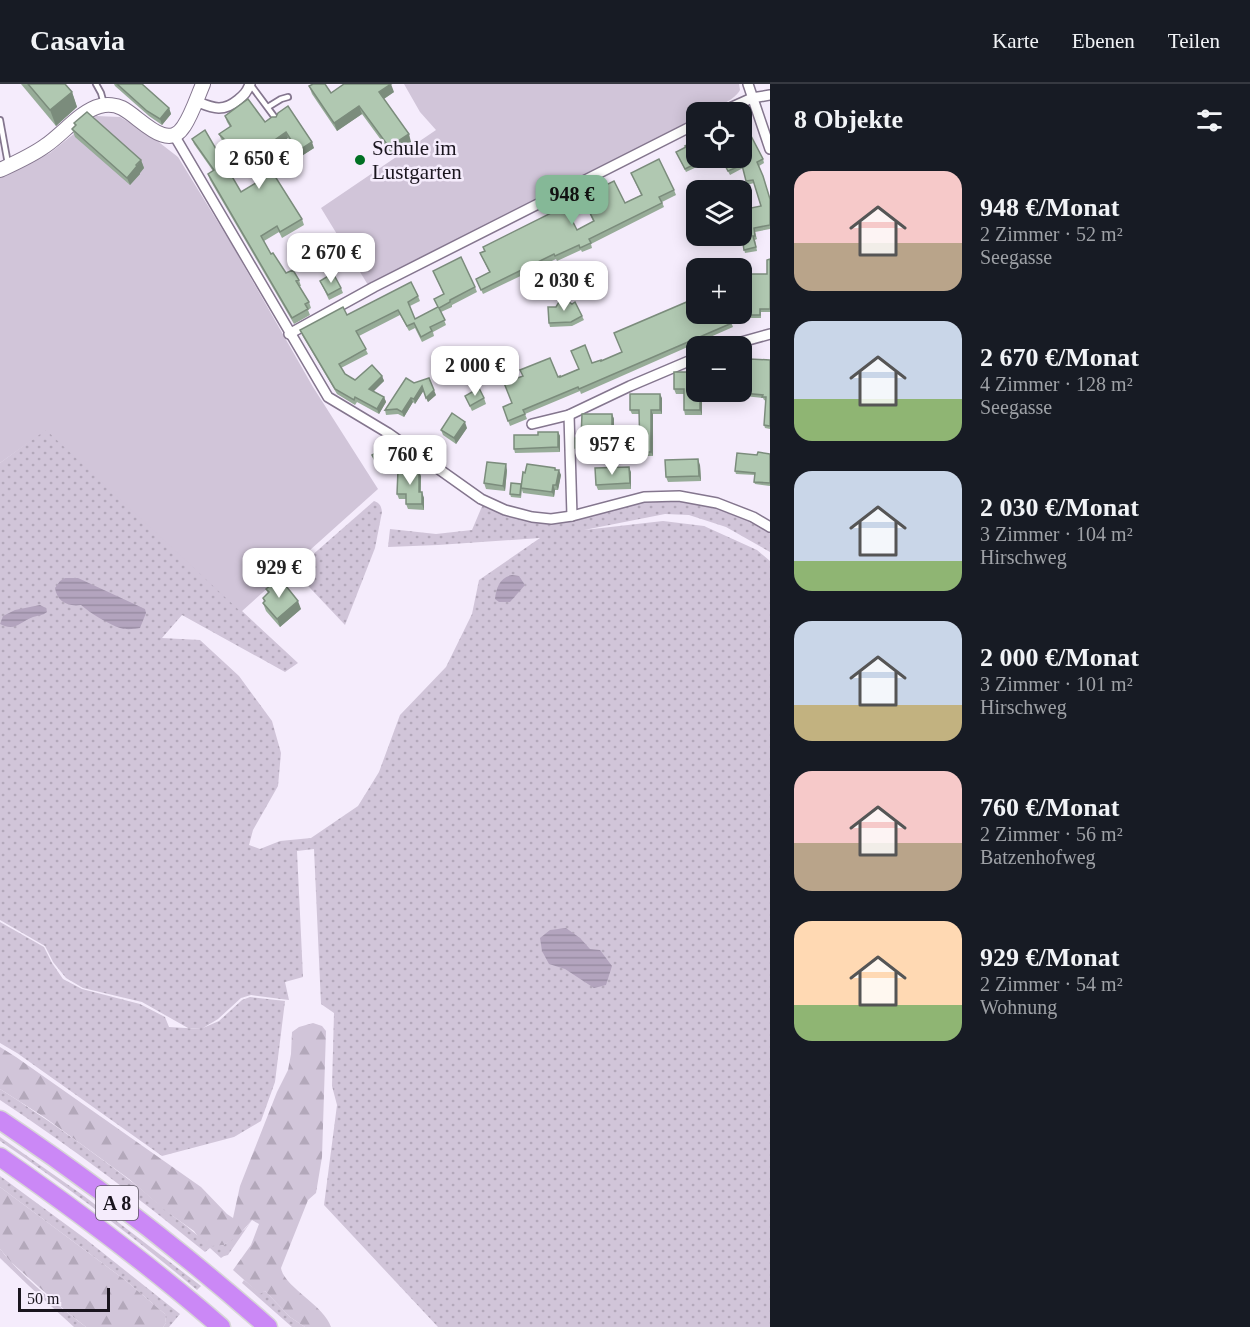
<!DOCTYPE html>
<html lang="de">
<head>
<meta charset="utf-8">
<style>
  :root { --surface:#171b24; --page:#20242c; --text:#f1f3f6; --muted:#9ea1a6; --line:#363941; --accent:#85b897 }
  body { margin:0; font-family:"Times New Roman",serif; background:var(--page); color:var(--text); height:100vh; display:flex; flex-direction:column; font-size:22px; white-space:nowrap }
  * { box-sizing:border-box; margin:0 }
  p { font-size:20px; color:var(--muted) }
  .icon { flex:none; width:33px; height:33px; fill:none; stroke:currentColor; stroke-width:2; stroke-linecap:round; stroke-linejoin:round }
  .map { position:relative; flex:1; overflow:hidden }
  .side { display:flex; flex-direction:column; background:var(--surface); width:480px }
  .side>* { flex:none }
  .buttons { position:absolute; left:686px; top:18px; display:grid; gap:12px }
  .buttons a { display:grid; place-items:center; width:66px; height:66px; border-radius:12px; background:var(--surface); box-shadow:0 3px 15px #0003; font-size:30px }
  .scale { position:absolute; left:18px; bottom:15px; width:92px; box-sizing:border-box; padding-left:6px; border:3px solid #1a151e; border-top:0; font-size:16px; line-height:21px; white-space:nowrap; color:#1a151e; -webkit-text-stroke:4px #f5ecfc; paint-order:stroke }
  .price { position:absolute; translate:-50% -51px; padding:0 14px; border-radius:12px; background:#fff; color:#222; font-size:20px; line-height:39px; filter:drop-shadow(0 2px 3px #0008) }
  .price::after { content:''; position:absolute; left:50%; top:36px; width:18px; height:14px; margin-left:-9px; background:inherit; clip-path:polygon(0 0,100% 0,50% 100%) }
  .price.on { background:var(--accent); color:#111 }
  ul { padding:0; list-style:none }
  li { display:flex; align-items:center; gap:18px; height:150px; padding:0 24px }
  li span { display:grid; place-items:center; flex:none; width:168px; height:120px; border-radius:18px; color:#555 }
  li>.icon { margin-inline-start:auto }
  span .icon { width:72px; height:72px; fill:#fffc; stroke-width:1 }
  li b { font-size:26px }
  h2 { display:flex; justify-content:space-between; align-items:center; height:72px; padding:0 24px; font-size:26px }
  header { display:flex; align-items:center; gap:36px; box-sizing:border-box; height:84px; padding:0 30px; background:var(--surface); border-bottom:2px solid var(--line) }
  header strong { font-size:28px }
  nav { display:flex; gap:33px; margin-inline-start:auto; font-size:21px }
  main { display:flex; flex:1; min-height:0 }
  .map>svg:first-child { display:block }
  .grass { fill:url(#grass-dots) }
  .forest { fill:url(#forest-firs) }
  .park { fill:#d1c5d9 }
  .water { fill:url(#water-rules) }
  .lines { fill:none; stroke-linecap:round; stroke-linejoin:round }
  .lane-casing { stroke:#84768e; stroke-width:8 }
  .street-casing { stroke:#84768e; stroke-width:12 }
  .secondary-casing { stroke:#84768e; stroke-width:16 }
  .highway-casing { stroke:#d6d5d6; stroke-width:21 }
  .lane { stroke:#fff; stroke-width:4.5 }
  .street { stroke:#fff; stroke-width:9 }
  .secondary { stroke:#fff; stroke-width:14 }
  .highway { stroke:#cb88f6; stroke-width:18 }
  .wall { fill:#97ac98 }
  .shaded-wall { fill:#7b8c7c }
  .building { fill:#b0c8b1; stroke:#7b8c7c; stroke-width:1.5 }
  .poi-dot { fill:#007023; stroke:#f5ecfc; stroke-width:2 }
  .labels { text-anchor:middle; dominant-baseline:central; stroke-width:5; stroke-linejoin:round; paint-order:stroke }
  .shield { fill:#f5ecfc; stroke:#5c5661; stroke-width:1.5 }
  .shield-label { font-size:20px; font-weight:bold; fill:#1a151e }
  .poi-label { font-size:21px; fill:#1a151e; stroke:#f5ecfc; text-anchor:start }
</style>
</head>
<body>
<header>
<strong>Casavia</strong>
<nav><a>Karte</a><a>Ebenen</a><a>Teilen</a></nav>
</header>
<main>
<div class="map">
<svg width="770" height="1243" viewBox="0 0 770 1243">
  <defs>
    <pattern id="grass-dots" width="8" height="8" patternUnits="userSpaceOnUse" patternTransform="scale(1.5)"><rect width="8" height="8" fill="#d1c5d9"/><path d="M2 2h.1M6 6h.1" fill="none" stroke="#b3a8ba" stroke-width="1.8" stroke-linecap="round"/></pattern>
    <pattern id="forest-firs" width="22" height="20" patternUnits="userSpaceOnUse" patternTransform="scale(1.5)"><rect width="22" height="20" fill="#d1c5d9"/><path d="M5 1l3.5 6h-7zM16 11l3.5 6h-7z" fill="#b3a8ba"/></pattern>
    <pattern id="water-rules" width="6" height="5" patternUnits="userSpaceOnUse" patternTransform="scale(1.5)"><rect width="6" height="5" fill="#b3a4be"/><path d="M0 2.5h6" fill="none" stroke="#998ca3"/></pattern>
  </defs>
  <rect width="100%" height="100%" fill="#f5ecfc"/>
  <g class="grass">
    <path d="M46,345L298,579L285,588L182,531L162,554L200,556L239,592L272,637L281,669L278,702L253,746L249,761L260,765L280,757L311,754L358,722L379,688L400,631L446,583L472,530L479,496L540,454L438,461L388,463L390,445L436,450L472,446L483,420L504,430L553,440L643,417L669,415L696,418L726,426L770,447V468L726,443L689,431L665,430L584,446L663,437L704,442L757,466L770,477V1243H438L324,1121L337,1021L332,1002L334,929L321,920L314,765L297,767L303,893L285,898L289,916L251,911L241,914L218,935L203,944L219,937L242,916L250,913L285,917L275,998L261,1037L234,1053L162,1072L17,969L0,959V838L44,863L52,879L63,895L82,905L140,920L165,933L169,943L202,945L188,944L142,918L83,904L66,894L53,878L45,862L0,836V379Z"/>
    <path d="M374,417C380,419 381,422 382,428L375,464L345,541L294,487Z"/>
    <path d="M0,1005C44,1033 86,1063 128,1095C146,1108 162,1124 181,1138C194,1147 206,1163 224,1161L245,1145L252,1136L228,1171L224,1172L221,1174L210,1164L205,1168C139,1114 71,1063 0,1016Z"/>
    <path d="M0,1053L84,1112L201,1202L197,1206C134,1153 68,1103 0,1057Z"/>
    <path d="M0,1092L83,1153L180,1230L169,1243H163L166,1239L165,1230L125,1196L0,1103Z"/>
    <path d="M0,1165C24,1195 56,1220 86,1243H74L29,1202L0,1174Z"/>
    <path d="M244,1196L260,1209L265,1207L290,1233L305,1243H292L242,1199Z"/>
  </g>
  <g class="forest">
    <path d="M313,939L322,942L326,947L322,1073L316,1109L308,1116L281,1184C284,1203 324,1221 331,1243H305L290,1233L265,1207L260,1210L233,1186L251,1161L259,1140L252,1136L238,1152L224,1161L212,1162L199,1154L194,1147L167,1128L129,1095L44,1033L0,1005V963L16,973L201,1103L227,1130L233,1134L240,1102L277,1008L288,986L291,970L292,948L299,943Z"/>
    <path d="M0,1103L125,1196L165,1230L166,1239L163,1243H86L68,1229L11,1178L0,1165Z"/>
  </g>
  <g class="park">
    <path d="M404,0H739L740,6C735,17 708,28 696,28V36L368,201L321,124L436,46L420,28Z"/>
    <path d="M96,32L120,33L147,49L178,73L232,161L313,303L378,405L241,528L46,346L0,379V94L50,69Z"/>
  </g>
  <g class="water">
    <path d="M512,491L519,492L525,501L510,518H499L495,515C496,504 500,493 512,491Z"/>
    <path d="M65,494H78L145,525L146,529L140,544C133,545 127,546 120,544C108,540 90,529 81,521C67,523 57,517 55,504L60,497Z"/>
    <path d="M40,521L46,524L47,528C42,532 39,531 33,533C20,538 15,548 0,540L3,532L15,526Z"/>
    <path d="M566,844L580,854L590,865L600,866L612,882L606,901L594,904L565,885L549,880L542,867L540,854L550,846Z"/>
  </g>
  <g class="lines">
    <defs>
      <g id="lane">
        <path d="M96,0L101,9L104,20"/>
        <path d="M250,0L276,35"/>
        <path d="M268,23L281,15L288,13"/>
        <path d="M0,36L8,80"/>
      </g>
      <g id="street">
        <path d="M748,0L770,65"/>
        <path d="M195,17C213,24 222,29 238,16C244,11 247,8 250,0"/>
        <path d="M721,28L752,14L770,11"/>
        <path d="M174,51L328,313L388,349L481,415L505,426L532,433L551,435L572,432L644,413L679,412L717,419L753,433L770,443"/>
        <path d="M289,250L374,203L696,40"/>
        <path d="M727,262L770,250"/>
        <path d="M569,331L572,432"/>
        <path d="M532,340L569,331L630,302L696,274"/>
      </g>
      <path id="secondary" d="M0,86C15,79 31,72 45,62C62,51 80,27 100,22C107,20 116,21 122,24C140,33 167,69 184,42C192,30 197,14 203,0"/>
      <g id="highway">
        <path d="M0,1036C94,1099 183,1168 268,1243"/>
        <path d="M0,1073C76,1126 151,1182 221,1243"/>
      </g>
    </defs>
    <use href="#lane" class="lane-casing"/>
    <use href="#street" class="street-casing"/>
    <use href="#secondary" class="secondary-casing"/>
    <use href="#highway" class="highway-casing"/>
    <use href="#lane" class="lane"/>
    <use href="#street" class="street"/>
    <use href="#secondary" class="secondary"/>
    <use href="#highway" class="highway"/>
  </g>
  <g class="wall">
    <path d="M21,0H65L72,8L77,23L56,42Z"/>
    <path d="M114,0H142L169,24L171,30L162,41L149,32L115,2Z"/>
    <path d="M309,2L331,9L394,8L384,15L411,58L392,71L362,30L337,47L312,10Z"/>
    <path d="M225,32L265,38L314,64L300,73L288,54L262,72L302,135L304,141L282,154L279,148L264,157L271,170L286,189L299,196L301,202H299L309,218L311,224L308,226L310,231L294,240L210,96L208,90L213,87L194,60L192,55L241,108L258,98L240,69L237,72L221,55L219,50L230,43L227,38Z"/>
    <path d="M74,39L141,76L144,84L140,89V90L130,101L75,53L72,45L75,42Z"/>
    <path d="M686,63L696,74H716L686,88L678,71Z"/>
    <path d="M721,74H741L763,75L764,79L759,82L770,114V145L755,148L757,155L755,156L757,167L745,169L742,157L739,158L738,152L761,122L754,99L747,101L743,84L730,91Z"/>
    <path d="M631,89L674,106L676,111L662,118L664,123L591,160L592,164L582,168L581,166L557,177L556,175L483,210L476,195L489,188L480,169L484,167L483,163L577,146L593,137L582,113L625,119L641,111Z"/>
    <path d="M770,175V228H761V234H751L750,231V213H743L742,210L767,190Z"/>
    <path d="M433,187L475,203L477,208L452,221V223L441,228L446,241L433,248L434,252L422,258L415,244L409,247L400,231L359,252L368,270L341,284L345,290L355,296L382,292L384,297L373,307L384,313L386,318L379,330L357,318L355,321L337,310L302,251L300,246L347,231L418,212L420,217L410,222L415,235L438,223L434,215L444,211Z"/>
    <path d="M320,197L341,204L343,209L329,216Z"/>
    <path d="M696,230H728L733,243L581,310L580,307L525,330L527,335L510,342L503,323L512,319L558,293H560L592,279L601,277L622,268Z"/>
    <path d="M582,232L584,236L572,242L550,243L549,239Z"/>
    <path d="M770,276V345L765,344L764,341L766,317L764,316L763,314L744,312L743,309L750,283Z"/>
    <path d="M696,288V308H711V310H702V331H685L684,326V310H676L674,305Z"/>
    <path d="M414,299L436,311L428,318L424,306L415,320L413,318L404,333L398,330L386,331L385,326Z"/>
    <path d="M465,312L484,314L486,320L472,327Z"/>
    <path d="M662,314V330H653V372H641L640,368L639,330H632L630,326Z"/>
    <path d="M612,330L614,335V352H605V371H592L591,368H577L575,364L581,354Z"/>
    <path d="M467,344L456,360L443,351L441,346Z"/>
    <path d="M558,348L560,352V368L515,369L514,365Z"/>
    <path d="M405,370L407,376L382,390L374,376L372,371Z"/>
    <path d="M770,370V402L755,400L754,398L755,391L736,390L735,387L757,371Z"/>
    <path d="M700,381L701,397L668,398L666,393Z"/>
    <path d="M555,384L561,391L558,406H555L554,413L523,409L522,406L521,414L511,413L510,410L521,400L525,389Z"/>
    <path d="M507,386L505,407L486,405L484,399Z"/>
    <path d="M631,388V405L598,406L596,401Z"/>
    <path d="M421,392V408L424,414V426L408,425L406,420V415H399L397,410Z"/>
    <path d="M278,501L301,525L280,543L266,527L263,519L264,517L263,514L268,509L266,505Z"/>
  </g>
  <g class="shaded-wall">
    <path d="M391,0L394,8L382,16L379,8Z"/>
    <path d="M72,8L77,23L56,42L50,26Z"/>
    <path d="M359,22L362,30L337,47L334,39Z"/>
    <path d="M169,24L171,30L162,41L160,35Z"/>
    <path d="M286,48L288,54L261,72L259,67Z"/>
    <path d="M409,50L411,58L392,71L389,63Z"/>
    <path d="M312,58L314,64L300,73L298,67Z"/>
    <path d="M238,64L240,69L237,72L235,66Z"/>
    <path d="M141,76L144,84L140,89V90L130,101L127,94Z"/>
    <path d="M382,292L384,297L371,310L369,305Z"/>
    <path d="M422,302L424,306L415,320L414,315Z"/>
    <path d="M434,306L436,311L428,318L426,314Z"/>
    <path d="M700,308L702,310V331L700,326Z"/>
    <path d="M660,310L662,314V330L660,326Z"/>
    <path d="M384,313L386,318L379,330L377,325Z"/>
    <path d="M411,314L413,318L404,333L402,328Z"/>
    <path d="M651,326L653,330V372L651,368Z"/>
    <path d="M612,330L614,335V352L612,347Z"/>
    <path d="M465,338L467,344L456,360L454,354Z"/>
    <path d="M603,347L605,352V371L603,367Z"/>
    <path d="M558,348L560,352V368L558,363Z"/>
    <path d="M698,375L700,381L701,397L699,392Z"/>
    <path d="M506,380L507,386L505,407L503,402Z"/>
    <path d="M629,383L631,388V405L630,399Z"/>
    <path d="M559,386L561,391L558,406L556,401Z"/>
    <path d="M419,387L421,392L420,414L419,408Z"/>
    <path d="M553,401L555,406L554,413L552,408Z"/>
    <path d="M422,408L424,414V426L422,420Z"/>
    <path d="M298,517L301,525L280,543L277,535Z"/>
  </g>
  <g class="building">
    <path d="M28,0H65L72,8L50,26Z"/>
    <path d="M117,0H142L169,24L160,35L147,27Z"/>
    <path d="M313,0H325L331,9L344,0H391L379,8L409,50L389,63L359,22L334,39L309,2Z"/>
    <path d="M248,15L265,38L272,33H276L278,29L288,22L312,58L298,67L286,48L259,67L302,135L280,148L277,142L261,152L271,170L273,169L286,189L293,186L299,196L296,197L309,218L305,220L308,225L292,234L208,90L214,86L192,55L205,46L241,108L259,97L238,64L235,66L219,50L231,42L225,32Z"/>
    <path d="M87,28L141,76L136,81L137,82L127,94L72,45L76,41L74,39Z"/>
    <path d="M749,48L763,75L757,78L763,92L770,115V141L754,144L755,152H753L756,163L744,166L742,153L738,154V152H741V126L761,122L753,96L746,97L742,81L728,87L721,74H741V51Z"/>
    <path d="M696,56V74H707L685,85L676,68L686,63L685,62Z"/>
    <path d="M659,75L674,106L659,113L662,119L589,155L591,159L580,164L579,161L555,172L554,170L481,206L476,195L490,188L480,169L485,167L483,163L565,122L577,146L594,137L582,113L614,97L625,119L642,111L631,89Z"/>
    <path d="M461,173L475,203L450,216V218L439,224L445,236L430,243L432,247L421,253L414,239L407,242L398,226L356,247L366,265L339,280L345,290L355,296L372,281L382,292L369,305L384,313L377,325L355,313L354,316L335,305L300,246L343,223L347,231L411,198L418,212L408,218L415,235L438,223L434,215L444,210L433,187Z"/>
    <path d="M770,175V225H760V231H750V210H742V190H767V176Z"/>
    <path d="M333,189L341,204L328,211L320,197Z"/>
    <path d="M562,213L572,220L575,218L582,232L571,238L549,239L548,223H556Z"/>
    <path d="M696,214V230H728L732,239L579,305L578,303L523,326L525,330L508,337L503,323L512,319L504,299L523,292L520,286L550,274L558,293L560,292V293L579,285L571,267L585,261L592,279L601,276V277L622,268L614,249Z"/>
    <path d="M747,275L750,283V275L770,276V342L764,341L766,313H762L763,311L743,309Z"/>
    <path d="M674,288H696V308H700V326H684V305H674Z"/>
    <path d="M406,294L414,299L429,294L434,306L426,314L422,302L414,315L411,314L402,328L397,325L385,326Z"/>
    <path d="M479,304L484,314L470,322L465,312Z"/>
    <path d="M630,310H660V326H651V368H640L639,326H630Z"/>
    <path d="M452,329L465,338L454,354L441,346Z"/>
    <path d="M582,330H612V347H603V367H590V364H575V354H581Z"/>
    <path d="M538,348H558V363L514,365V351H538Z"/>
    <path d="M391,360L405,370L380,385L372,371Z"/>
    <path d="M758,368L770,370V399L754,398L755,389L735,387L737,369L757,371Z"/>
    <path d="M698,375L699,392L666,393L665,376Z"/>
    <path d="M487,378L506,380L503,402L484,399Z"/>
    <path d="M527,380L555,384V386H559L556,401H553L552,408L521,404L523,388L525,389Z"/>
    <path d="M629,383L630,399L596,401L595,384Z"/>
    <path d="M398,386L419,387V408H422V420H406V410H397Z"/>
    <path d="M511,399L521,400L520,411L510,410Z"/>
    <path d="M282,497L298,517L277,535L263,519L265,517L263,514L269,508L266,505L275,498L278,501Z"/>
  </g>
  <circle class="poi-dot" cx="360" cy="76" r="6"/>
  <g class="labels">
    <rect class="shield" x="96" y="1102" width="42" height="34" rx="4.5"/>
    <g class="shield-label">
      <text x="117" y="1119">A 8</text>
    </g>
    <g class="poi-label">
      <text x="372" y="64">Schule im<tspan x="372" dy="24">Lustgarten</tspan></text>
    </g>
  </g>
</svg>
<div class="buttons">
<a><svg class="icon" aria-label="locate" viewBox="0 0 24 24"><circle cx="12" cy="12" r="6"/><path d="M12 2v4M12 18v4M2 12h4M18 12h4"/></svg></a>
<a><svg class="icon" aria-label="layers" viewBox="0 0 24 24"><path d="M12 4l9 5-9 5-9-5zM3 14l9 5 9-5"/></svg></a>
<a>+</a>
<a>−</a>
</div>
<div class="scale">50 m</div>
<b class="price" style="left:259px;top:106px">2 650 €</b>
<b class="price on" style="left:572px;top:142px">948 €</b>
<b class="price" style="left:331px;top:200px">2 670 €</b>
<b class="price" style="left:564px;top:228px">2 030 €</b>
<b class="price" style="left:475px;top:313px">2 000 €</b>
<b class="price" style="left:612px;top:392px">957 €</b>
<b class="price" style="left:410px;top:402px">760 €</b>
<b class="price" style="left:279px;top:515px">929 €</b>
</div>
<section class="side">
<h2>8 Objekte<svg class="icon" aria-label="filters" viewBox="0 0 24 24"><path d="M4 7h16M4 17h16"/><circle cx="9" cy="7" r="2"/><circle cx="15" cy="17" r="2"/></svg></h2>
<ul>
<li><span style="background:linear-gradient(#f6c9c9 60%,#b9a48a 0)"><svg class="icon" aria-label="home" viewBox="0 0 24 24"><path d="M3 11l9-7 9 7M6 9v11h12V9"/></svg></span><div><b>948 €/Monat</b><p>2 Zimmer · 52 m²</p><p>Seegasse</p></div></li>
<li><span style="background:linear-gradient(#c9d6e8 65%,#8fb573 0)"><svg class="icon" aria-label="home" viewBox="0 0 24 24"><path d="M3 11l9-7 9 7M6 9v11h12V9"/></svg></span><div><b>2 670 €/Monat</b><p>4 Zimmer · 128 m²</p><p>Seegasse</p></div></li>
<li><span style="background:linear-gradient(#c9d6e8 75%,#8fb573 0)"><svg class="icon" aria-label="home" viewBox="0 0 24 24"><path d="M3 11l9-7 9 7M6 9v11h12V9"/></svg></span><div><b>2 030 €/Monat</b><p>3 Zimmer · 104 m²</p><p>Hirschweg</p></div></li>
<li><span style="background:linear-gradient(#c9d6e8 70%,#c2b280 0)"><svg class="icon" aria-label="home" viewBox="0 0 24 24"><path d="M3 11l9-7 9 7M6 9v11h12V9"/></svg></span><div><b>2 000 €/Monat</b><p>3 Zimmer · 101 m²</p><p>Hirschweg</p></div></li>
<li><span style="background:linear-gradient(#f6c9c9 60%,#b9a48a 0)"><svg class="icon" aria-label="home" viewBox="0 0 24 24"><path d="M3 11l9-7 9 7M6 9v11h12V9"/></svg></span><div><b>760 €/Monat</b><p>2 Zimmer · 56 m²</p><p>Batzenhofweg</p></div></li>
<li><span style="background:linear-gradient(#ffd9b3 70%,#8fb573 0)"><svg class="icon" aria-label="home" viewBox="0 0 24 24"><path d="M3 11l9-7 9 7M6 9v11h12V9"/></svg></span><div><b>929 €/Monat</b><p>2 Zimmer · 54 m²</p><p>Wohnung</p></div></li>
</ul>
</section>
</main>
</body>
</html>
